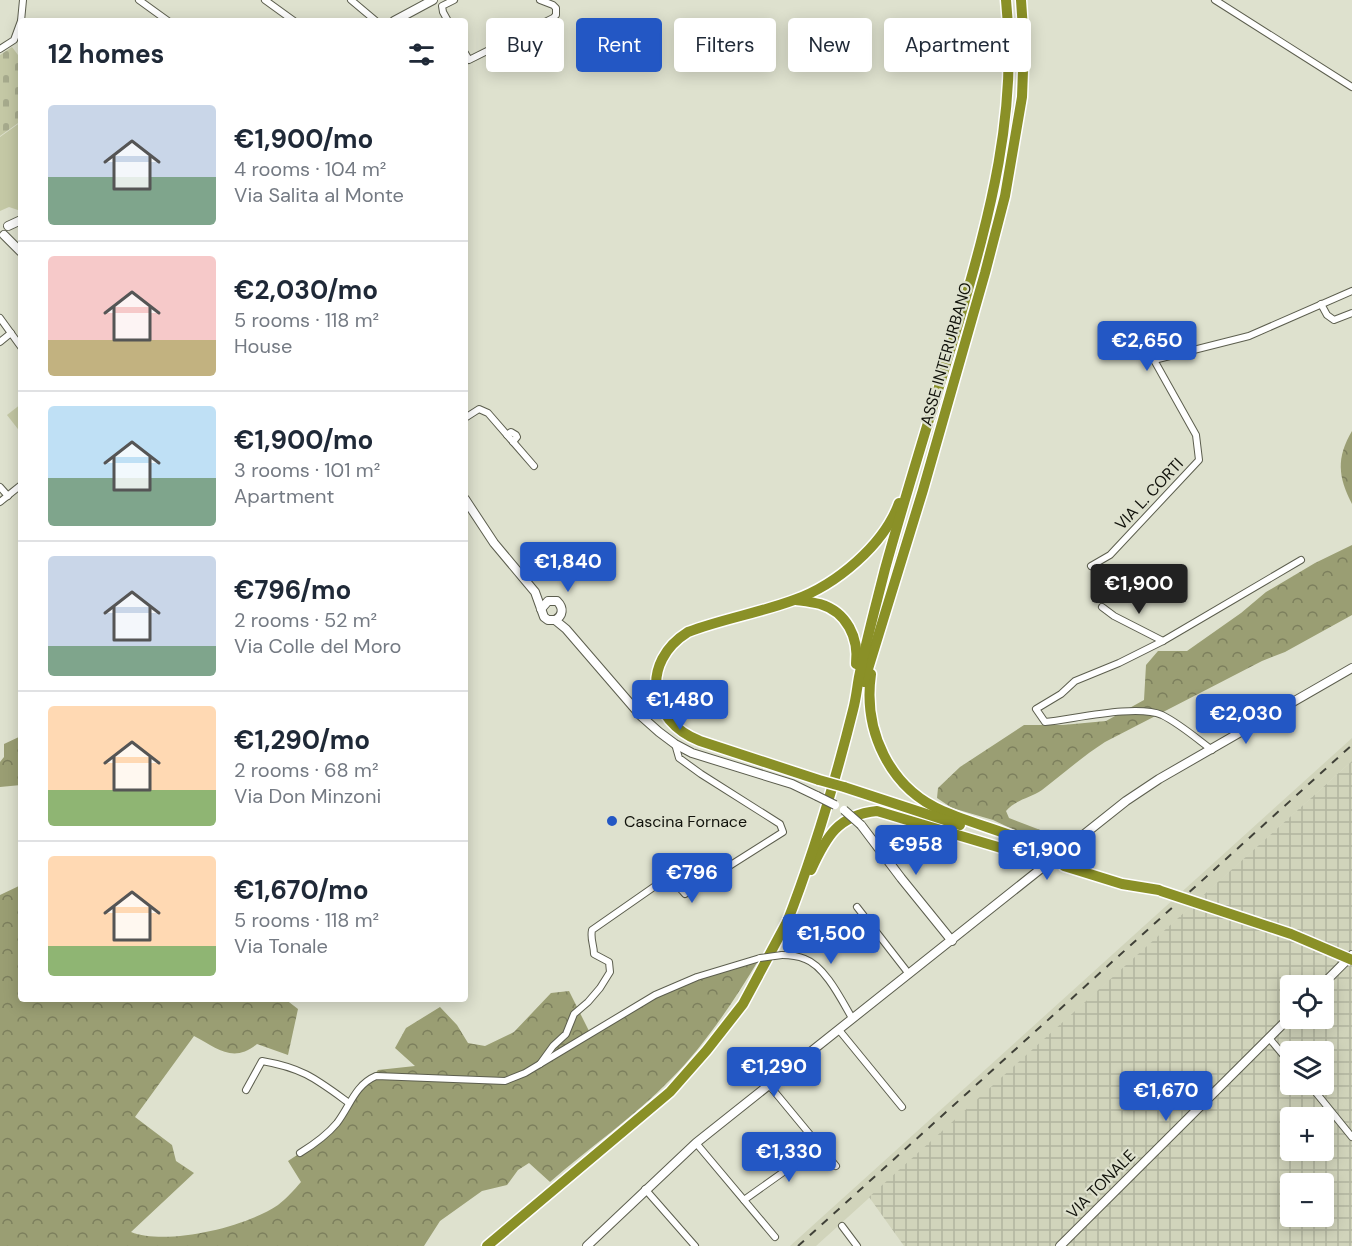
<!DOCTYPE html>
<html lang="en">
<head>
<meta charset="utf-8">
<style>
  :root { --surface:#fff; --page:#f6f6f7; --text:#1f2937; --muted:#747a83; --line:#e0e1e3; --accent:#2357c4 }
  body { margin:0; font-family:"DM Sans",sans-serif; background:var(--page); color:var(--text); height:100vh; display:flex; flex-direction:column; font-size:22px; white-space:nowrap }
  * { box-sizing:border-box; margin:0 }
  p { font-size:20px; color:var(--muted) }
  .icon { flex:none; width:33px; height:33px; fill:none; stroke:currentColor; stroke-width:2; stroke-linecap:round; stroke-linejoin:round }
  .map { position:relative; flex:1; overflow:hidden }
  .drawer { position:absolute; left:18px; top:18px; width:450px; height:984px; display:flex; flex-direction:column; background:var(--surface); border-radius:6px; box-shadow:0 3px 15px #0003 }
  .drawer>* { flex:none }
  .hud { position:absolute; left:486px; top:18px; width:570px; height:54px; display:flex; gap:12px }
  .controls { position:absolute; left:1280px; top:975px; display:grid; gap:12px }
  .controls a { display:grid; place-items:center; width:54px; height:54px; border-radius:6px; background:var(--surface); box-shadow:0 3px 15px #0003; font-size:30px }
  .price { position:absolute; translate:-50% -51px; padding:0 14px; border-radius:6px; background:var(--accent); color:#fff; font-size:20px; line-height:39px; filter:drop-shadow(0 2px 3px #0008) }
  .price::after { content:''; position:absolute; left:50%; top:36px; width:18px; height:14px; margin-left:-9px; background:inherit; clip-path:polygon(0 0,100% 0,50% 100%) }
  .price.on { background:#222; color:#fff }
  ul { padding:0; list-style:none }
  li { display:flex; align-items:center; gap:18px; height:150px; padding:0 30px }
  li+li { border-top:2px solid var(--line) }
  li span { display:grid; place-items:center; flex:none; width:168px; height:120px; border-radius:6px; color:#555 }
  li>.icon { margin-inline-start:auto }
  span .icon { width:72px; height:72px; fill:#fffc; stroke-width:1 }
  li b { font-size:26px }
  h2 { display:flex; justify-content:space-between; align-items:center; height:72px; padding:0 30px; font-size:26px }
  .pill { padding:0 21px; border-radius:6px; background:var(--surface); box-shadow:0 3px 15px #0003; font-size:21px; line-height:54px }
  .pill.on { background:var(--accent); color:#fff }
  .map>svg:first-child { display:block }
  .built { fill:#d1d4bb }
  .industrial { fill:url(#industrial-grid); fill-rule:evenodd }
  .green { fill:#c4c8a5 }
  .forest { fill:url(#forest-crowns) }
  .cemetery { fill:url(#cemetery-stones) }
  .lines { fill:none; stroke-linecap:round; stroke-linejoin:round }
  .street-casing { stroke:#5c5e4e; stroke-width:8 }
  .secondary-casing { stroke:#5c5e4e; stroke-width:10 }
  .highway-casing { stroke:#fff; stroke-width:13 }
  .street { stroke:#fff; stroke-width:6 }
  .secondary { stroke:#fff; stroke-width:8 }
  .highway { stroke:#8a9027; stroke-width:10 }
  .rail { stroke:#404138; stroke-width:2; stroke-dasharray:8 8; stroke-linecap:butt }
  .street-bridge-casing { stroke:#5c5e4e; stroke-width:8; stroke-linecap:butt }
  .secondary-bridge-casing { stroke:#5c5e4e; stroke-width:10; stroke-linecap:butt }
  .highway-bridge-casing { stroke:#fff; stroke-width:13; stroke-linecap:butt }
  .street-bridge { stroke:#fff; stroke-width:6 }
  .secondary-bridge { stroke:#fff; stroke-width:8 }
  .highway-bridge { stroke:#8a9027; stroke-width:10 }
  .poi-dot { fill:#2357c4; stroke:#dee1ce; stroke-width:2 }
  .labels { text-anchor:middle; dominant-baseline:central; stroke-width:4.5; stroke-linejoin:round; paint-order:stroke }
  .street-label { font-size:16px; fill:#11120b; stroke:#dee1ce }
  .poi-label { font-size:16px; fill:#11120b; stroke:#dee1ce; text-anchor:start }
</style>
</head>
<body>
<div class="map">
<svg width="1352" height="1246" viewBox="0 0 1352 1246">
  <defs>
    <pattern id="industrial-grid" width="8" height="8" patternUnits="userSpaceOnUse" patternTransform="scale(1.5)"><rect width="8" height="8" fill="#d1d4bb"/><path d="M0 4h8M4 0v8" fill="none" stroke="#b2b59f"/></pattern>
    <pattern id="forest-crowns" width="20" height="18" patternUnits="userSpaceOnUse" patternTransform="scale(1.5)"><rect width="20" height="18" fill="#9a9e73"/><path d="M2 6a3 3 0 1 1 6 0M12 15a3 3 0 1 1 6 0" fill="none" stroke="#7c7f5d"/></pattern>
    <pattern id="cemetery-stones" width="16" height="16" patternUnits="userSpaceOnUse" patternTransform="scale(1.5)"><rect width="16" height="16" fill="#c4c8a5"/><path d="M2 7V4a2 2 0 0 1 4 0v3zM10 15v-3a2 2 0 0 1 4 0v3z" fill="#a7ab8d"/></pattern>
  </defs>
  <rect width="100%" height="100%" fill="#dee1ce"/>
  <path class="built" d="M1352,738V761L816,1246H790Z"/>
  <path class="industrial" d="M1352,761V1246H904L869,1197ZM1290,986H1323V1018H1290ZM1290,1052H1323V1084H1290ZM1290,1118H1323V1150H1290ZM1290,1184H1323V1216H1290Z"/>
  <g class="green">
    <path d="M21,122V208L18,210L9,207L0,211V137Z"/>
    <path d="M21,404V433L7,415Z"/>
  </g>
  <g class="forest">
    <path d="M1352,431V504C1338,477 1336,458 1352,431Z"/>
    <path d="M1352,545V615L1285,652L1262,661L1105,742C1083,756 1063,774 1042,790C1030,798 1015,800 1006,811L1009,818L1056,836L1058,845L1048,846L993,820L952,808L937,798L938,788L960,767L1024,725H1063L1106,721L1144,700L1146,665L1158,651H1187L1241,613L1266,592L1315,563Z"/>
    <path d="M21,736V785L0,787V762L4,757V744Z"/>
    <path d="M21,885V999H285L298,1009L288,1055L257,1044C233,1064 217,1048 194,1036L135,1117L172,1145L176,1161L194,1173L131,1232C167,1246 246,1227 278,1205C286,1199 294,1190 301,1182L288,1161L335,1130L344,1119L351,1102L378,1070L415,1066L395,1048L406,1028L440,1007L457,1025L468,1043L485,1046L514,1032L551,993L569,991L590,1033L626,1012L686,983L758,961C734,1001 704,1046 671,1079C634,1117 590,1147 550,1182L529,1163L518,1170L507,1185L482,1191L440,1221L424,1246H0V895Z"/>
  </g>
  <path class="cemetery" d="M12,47L21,59V121L0,136V55Z"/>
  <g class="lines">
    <defs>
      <g id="street">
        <path d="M139,0L168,21"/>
        <path d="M265,0L294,21"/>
        <path d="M351,0L376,21"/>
        <path d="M1215,0L1352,87"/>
        <path d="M21,21L23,0"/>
        <path d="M448,21L443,12L442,6L454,0"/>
        <path d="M0,49L14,40L21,21"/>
        <path d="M465,53L469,60L553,18L556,15V8L553,5L540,0"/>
        <path d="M1321,304L1327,315L1334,320L1352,313"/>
        <path d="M0,318L21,347"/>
        <path d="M0,342L11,333"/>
        <path d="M465,418L479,409L488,413L534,466"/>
        <path d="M507,435L511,432L516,435L517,437L513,442"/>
        <path d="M0,487L8,496"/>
        <path d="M0,502L21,485"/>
        <path d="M1091,566L1110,555L1199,460L1196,435L1154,360L1249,336L1352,291"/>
        <path d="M1102,607L1114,616L1163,641"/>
        <path d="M1212,750C1196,738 1180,724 1162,715C1136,704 1075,719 1045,722L1036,709L1061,694L1075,681L1119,663L1163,641L1301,560"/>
        <path d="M857,907L909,974"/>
        <path d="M782,955C790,955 798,956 805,959C825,966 842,1001 852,1018"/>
        <path d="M839,1030L902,1107"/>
        <path d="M1269,1038L1290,1063"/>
        <path d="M540,1064L553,1046L566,1034L574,1014L588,1002L600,988L610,972L609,962L594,954C594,945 590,939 592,930L658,884C670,881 677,884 685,894L783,832L780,824L701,774L679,758L675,744"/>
        <path d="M1309,1084L1352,1137"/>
        <path d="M769,1085L836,1166"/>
        <path d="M246,1090L262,1061C303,1068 316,1079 349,1103"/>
        <path d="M696,1143L775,1237"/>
        <path d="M300,1153C313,1145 327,1135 337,1123C350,1106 355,1085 376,1076L505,1081L525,1073L655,995L697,977L760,958"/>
        <path d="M645,1189L695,1246"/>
        <path d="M744,1200L820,1146"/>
        <path d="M842,1226L857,1246"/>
      </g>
      <g id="secondary">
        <path d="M394,21L433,0"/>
        <path d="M8,226L21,220"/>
        <path d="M4,235L21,252"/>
        <path d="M465,499L494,543L535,592L544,617L548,620H555L566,629L641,716L659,732L675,744L692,753L792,784L817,796"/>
        <path d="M541,609L548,601H557C564,608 563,616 555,620"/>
        <path d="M861,825L901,878L952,941"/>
        <path d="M1321,986L1352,955"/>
        <path d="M587,1246L696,1143L1126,801L1159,779L1352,668"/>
        <path d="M1060,1246L1290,1017"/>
      </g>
      <g id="highway">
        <path d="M796,600C803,601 812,602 820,604C847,612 859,638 856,664"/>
        <path d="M871,674C863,730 889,788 943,811C971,823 1002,831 1031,843L1042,852"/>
        <path d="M864,682L923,490L985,273L1005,196L1022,97L1024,44L1021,0"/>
        <path d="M819,780L700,741C648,721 640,662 688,632C722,619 759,613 794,600C836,585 884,545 899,503"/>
        <path d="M844,787L960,825"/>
        <path d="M1064,866L1122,884L1159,890"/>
        <path d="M811,870C826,837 838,815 877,811L1048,862"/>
        <path d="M786,925C813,856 835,782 853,710C856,699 857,688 859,677C866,641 876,605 885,569C908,486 934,404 959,321C990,214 1018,112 1006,0"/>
        <path d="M487,1246L670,1092L707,1050L743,1004L788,920"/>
      </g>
    </defs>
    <use href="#street" class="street-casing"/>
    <use href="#secondary" class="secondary-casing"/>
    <use href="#highway" class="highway-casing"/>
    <use href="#street" class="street"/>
    <use href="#secondary" class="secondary"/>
    <use href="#highway" class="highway"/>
    <path class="rail" d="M798,1246L1352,745"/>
    <defs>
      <path id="street-bridge" d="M760,958L782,955"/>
      <g id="secondary-bridge">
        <path d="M817,796L835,805"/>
        <path d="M844,810L861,825"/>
      </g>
      <g id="highway-bridge">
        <path d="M819,780L844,787"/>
        <path d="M1052,855L1069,861"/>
        <path d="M1161,891L1291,934L1352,960"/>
      </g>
    </defs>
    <use href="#street-bridge" class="street-bridge-casing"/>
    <use href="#secondary-bridge" class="secondary-bridge-casing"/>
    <use href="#highway-bridge" class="highway-bridge-casing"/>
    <use href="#street-bridge" class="street-bridge"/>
    <use href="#secondary-bridge" class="secondary-bridge"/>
    <use href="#highway-bridge" class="highway-bridge"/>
  </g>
  <circle class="poi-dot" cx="612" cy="821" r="6"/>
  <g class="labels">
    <g class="street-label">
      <text transform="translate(946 354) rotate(-74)">ASSE INTERURBANO</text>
      <text transform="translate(1149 494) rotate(-47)">VIA L. CORTI</text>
      <text transform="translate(1101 1184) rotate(-45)">VIA TONALE</text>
    </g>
    <g class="poi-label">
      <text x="624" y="821">Cascina Fornace</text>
    </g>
  </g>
</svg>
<div class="controls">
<a><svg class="icon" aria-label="locate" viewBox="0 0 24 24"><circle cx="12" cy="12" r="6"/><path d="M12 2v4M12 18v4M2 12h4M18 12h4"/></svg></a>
<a><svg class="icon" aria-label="layers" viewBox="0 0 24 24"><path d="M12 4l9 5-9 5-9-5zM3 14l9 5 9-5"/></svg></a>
<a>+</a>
<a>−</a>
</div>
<b class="price" style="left:1147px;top:372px">€2,650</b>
<b class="price" style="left:568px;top:593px">€1,840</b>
<b class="price on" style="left:1139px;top:615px">€1,900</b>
<b class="price" style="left:680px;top:731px">€1,480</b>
<b class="price" style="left:1246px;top:745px">€2,030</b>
<b class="price" style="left:916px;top:876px">€958</b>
<b class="price" style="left:1047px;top:881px">€1,900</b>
<b class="price" style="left:692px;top:904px">€796</b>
<b class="price" style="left:831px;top:965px">€1,500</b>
<b class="price" style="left:774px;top:1098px">€1,290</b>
<b class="price" style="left:1166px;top:1122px">€1,670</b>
<b class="price" style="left:789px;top:1183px">€1,330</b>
<div class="hud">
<a class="pill">Buy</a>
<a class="pill on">Rent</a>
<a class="pill">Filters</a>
<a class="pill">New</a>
<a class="pill">Apartment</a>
</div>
<section class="drawer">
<h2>12 homes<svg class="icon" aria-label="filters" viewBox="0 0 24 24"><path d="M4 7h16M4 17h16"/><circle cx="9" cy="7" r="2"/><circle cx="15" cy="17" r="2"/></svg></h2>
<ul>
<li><span style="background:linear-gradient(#c9d6e8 60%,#7fa58c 0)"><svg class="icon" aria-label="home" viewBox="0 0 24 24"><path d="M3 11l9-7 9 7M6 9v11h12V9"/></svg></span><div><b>€1,900/mo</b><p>4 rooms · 104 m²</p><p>Via Salita al Monte</p></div></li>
<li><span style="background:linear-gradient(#f6c9c9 70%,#c2b280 0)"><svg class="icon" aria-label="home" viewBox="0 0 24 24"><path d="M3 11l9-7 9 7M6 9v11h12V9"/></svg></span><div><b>€2,030/mo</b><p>5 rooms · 118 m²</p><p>House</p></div></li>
<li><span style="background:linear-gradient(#bfe0f5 60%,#7fa58c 0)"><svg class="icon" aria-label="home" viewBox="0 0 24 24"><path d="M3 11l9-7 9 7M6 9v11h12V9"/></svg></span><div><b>€1,900/mo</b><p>3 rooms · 101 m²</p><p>Apartment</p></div></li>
<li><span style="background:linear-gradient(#c9d6e8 75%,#7fa58c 0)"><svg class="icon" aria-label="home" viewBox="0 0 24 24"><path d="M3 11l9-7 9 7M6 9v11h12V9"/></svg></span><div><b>€796/mo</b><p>2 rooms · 52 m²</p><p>Via Colle del Moro</p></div></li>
<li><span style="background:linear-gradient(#ffd9b3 70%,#8fb573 0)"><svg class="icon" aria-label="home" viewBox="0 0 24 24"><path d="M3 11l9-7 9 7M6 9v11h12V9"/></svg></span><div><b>€1,290/mo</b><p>2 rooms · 68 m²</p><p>Via Don Minzoni</p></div></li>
<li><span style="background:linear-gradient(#ffd9b3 75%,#8fb573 0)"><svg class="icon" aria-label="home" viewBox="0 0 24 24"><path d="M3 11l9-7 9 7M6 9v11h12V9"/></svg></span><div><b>€1,670/mo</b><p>5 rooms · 118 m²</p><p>Via Tonale</p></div></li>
</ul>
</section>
</div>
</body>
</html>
